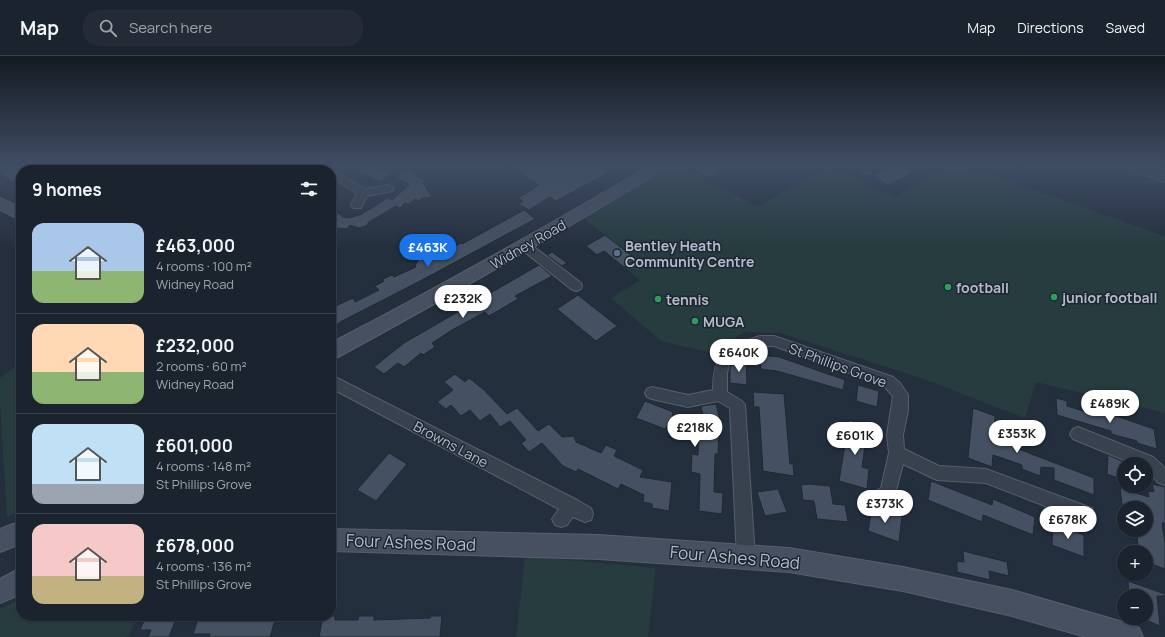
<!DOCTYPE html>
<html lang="en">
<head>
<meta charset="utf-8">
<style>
  :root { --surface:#1b232e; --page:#242b36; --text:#f1f3f6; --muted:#a0a4aa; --line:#39404a; --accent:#1a73e8 }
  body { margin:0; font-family:Manrope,sans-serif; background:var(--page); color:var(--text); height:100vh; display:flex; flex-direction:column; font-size:15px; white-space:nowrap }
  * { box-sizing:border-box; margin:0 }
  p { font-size:13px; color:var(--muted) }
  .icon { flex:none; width:22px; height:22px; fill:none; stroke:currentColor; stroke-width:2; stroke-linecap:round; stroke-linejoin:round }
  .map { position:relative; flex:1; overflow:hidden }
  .panel { position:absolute; left:16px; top:109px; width:320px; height:456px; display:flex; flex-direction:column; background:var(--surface); border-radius:16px; box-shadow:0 1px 3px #0004,0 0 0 1px var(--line) }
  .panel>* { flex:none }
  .buttons { position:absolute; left:1117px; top:401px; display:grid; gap:8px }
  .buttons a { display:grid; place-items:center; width:36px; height:36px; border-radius:50%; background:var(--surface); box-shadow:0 1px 3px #0004,0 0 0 1px var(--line); font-size:20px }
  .price { position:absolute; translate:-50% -34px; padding:0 9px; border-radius:14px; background:#fff; color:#222; font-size:13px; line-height:26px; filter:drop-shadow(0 1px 2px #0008) }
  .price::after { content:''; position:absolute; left:50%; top:24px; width:12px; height:9px; margin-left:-6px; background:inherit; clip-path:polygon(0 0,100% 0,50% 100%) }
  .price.current { background:var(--accent); color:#fff }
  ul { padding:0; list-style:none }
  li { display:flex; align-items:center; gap:12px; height:100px; padding:0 16px }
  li+li { border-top:1px solid var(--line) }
  li span { display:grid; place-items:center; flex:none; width:112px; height:80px; border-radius:12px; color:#555 }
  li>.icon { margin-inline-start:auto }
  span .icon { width:48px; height:48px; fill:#fffc; stroke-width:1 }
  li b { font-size:17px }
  h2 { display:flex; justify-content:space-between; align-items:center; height:48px; padding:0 16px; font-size:17px }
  header { display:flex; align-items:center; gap:24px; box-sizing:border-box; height:56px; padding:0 20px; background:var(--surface); border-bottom:1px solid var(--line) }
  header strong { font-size:19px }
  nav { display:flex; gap:22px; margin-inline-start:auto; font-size:14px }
  .search { width:280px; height:36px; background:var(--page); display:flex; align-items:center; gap:10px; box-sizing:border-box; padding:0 14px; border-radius:16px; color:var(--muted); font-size:15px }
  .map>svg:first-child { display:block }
  .green { fill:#263c3f }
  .building { fill:#455162; stroke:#1f2835 }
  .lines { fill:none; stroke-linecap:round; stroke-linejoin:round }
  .street-casing { stroke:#565f6c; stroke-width:2 }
  .secondary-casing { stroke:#565f6c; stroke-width:2 }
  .street { fill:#38414e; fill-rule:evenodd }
  .secondary { fill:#465061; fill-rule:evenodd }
  .service-dot { fill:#5c6f8a; stroke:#1d2633; stroke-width:1.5 }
  .leisure-dot { fill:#2e9e5b; stroke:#1d2633; stroke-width:1.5 }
  .labels { text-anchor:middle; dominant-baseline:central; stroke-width:3; stroke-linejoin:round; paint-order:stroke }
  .street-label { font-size:14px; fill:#b4bcc9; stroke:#1d2633 }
  .poi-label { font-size:14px; font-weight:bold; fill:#b4bcc9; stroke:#1d2633; text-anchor:start }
  .near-street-label { font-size:17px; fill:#b4bcc9; stroke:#1d2633 }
</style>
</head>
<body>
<header>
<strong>Map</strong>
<div class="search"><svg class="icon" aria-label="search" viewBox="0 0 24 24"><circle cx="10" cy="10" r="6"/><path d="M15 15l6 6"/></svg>Search here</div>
<nav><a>Map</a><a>Directions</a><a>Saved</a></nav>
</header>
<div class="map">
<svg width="1165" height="581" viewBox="0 0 1165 581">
  <rect width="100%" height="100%" fill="#242f3e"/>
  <g class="green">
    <path d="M670,110H685L757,151L829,110L896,141L943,110H966L1165,180V357L1036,326L1025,362L918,321L780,277L744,276L712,297L661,285L611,242L640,224L624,211L636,203L584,163Z"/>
    <path d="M21,306V454L7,461L0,348V322Z"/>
    <path d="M525,500L656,512L648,581H516Z"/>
    <path d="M21,542V560H139L127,581H0V553Z"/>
  </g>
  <g class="building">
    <path d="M12,110H21V130L1,119Z"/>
    <path d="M346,110H373L391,118L381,126Z"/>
    <path d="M509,110H620L556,145L550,141L529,154L519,148L523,145L518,142L539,129Z"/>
    <path d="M689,110H727L709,122Z"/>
    <path d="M889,110H926L888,129L873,120Z"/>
    <path d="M408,113L427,126L423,127L432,141L422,142L419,145L415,143L409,148L405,147L400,152L396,150L369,166L366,170L359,172L350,169L347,173L337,172L331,174V151L343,161L349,162L362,158L387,142L392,144L409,129L395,120Z"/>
    <path d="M524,154L535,163L424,223L340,266L331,274V252L353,242L355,246L379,234L375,230L384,225L383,223L392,219L394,221L416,211L415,210L418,204L427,199L430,202L461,187L462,188Z"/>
    <path d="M605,179L636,203L624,211L604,195L597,199L586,190Z"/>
    <path d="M552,196L567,207L562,210L547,199Z"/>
    <path d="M539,209L552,220L515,240L518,243L489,260L485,256L452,274L432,287L435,291L423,299L421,297L404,311L398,307L384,318L374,311L404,287Z"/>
    <path d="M578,239L617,270L596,285L557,253Z"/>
    <path d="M760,299L779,301L845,324L843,334L777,315L761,313Z"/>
    <path d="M746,301L747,329L730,327V310Z"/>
    <path d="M455,318L465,326L469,322L484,334L507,358L517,352L538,375L549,368L562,381L574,380L576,386L601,397L606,389L617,394L614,400L643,414L640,421L672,426L669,455L652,452V448L643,446L644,439L621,428L618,433L578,413L576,416L563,410L542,387L529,396L521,387L526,384L510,365L500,371L490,358L480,365L470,354L461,360L451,349L446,353L437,346L453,334L444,326Z"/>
    <path d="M858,329L879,335L877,351L856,345Z"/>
    <path d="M753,336L784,338L790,408H793L794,420L763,415L759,351H754Z"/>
    <path d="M1056,342L1067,345V350L1093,358V352L1154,373L1157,393L1137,387V385L1111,378V375L1057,359Z"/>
    <path d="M645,345L673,356L672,360L704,363L701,350L716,348L720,365H719L718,398H715L714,436L723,437L722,458L699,455L700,418L691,416L692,398L698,399L699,373L667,370L665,373L636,362Z"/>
    <path d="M973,352L995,360L994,382L1016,390V392L1094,422V439L1054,424V412L1041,411L1040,420L1022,413V409L993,399L992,411L968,402Z"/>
    <path d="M849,364L868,370L862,411L869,413L867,433L839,425Z"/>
    <path d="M389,397L407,408L376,445L357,434Z"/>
    <path d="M1108,399L1122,405L1121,423L1107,418Z"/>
    <path d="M931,425L992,449L993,443L1035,461L1033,479L983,459L982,466L928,444Z"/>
    <path d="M809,428L830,430L833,448L845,449L848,466L817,463L814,445L803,444L801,429Z"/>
    <path d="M1152,428L1165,431V467H1162L1165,487V513L1146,506V496H1139L1136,474H1146V452H1135L1122,448L1120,432L1149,441L1148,435L1154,436Z"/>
    <path d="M778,433L787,456L765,460L757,436Z"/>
    <path d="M872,452H880L902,460L899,486L868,475Z"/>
    <path d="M1053,467L1084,479V501L1052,489Z"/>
    <path d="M963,495L1007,506L1009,520L989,515L990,524L957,516V505L964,506Z"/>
    <path d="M1128,525L1165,538V540H1157L1160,570L1146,564V540H1129Z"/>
    <path d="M146,560H177L169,581H148L151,574H140Z"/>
    <path d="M199,560H242L240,564H275L270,581H209L210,578H193Z"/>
    <path d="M323,560H335V564H358L359,560H374V564L430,562L431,560H442L440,581H319Z"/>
  </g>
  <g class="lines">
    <defs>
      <g id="street">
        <path d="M224,110H236L238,114H227Z"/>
        <path d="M292,110H306L301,114H288Z"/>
        <path d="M859,110H870L871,115L870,117H862Z"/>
        <path d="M1122,110H1139L1165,119V126L1123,112Z"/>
        <path d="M331,113L365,133L388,129L392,131L394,133L392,135L367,140L361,152H353L351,149L357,138L331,121V114H327Z"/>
        <path d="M525,186L529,187L581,227L582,230L581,233L576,235L571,233L521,193L519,190L521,187Z"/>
        <path d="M760,280H774L893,321L900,327L908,339V354L903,379L904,393L939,410L986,413L1086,450L1092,452L1094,458L1092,464L1086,466L986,427L937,424L903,408L894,442L875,452L869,449L867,444L869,439L881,432L889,397L887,379L893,340L883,329L774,290H760L745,296L729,309L727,317V336L742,345L745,349L755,502L752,508L746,511L740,508L737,502L730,352L718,345L688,351L652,343L647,341L645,337L647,333L652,331L688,339L713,334C713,296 726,291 760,280Z"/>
        <path d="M331,319L577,444L591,452L593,458L591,464L585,466L573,461L567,469L561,471L555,469L552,463L559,453L331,332Z"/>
        <path d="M1078,371L1153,401L1165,412V429L1159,427L1146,415V408H1134L1073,383L1070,378L1073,373Z"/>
      </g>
      <g id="secondary">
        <path d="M649,110H667L665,113C557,178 449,241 338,301L331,303V287C439,231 544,172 649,110Z"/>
        <path d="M0,142L21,152V164L0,154Z"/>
        <path d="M21,467V489L15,490L0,496V473L13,468Z"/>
        <path d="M331,473L599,479L789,492L903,511L1012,534L1130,568L1139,572L1143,581H1086L1012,560L903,535L789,516L599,503L331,495Z"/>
        <path d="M21,512V538L0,547V523Z"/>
      </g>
    </defs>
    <use href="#street" class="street-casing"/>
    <use href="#secondary" class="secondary-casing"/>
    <use href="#street" class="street"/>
    <use href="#secondary" class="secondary"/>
  </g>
  <linearGradient id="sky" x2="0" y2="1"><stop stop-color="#141a22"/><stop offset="0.57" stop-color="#3f4d63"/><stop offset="1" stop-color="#3f4d63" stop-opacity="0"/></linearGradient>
  <rect width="1165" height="192" fill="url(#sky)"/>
  <circle class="service-dot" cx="617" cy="197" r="4"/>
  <g class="leisure-dot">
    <circle cx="948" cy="231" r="4"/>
    <circle cx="1054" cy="241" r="4"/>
    <circle cx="658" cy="243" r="4"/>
    <circle cx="695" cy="265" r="4"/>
  </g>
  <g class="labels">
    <g class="street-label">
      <text transform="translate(528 188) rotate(-30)">Widney Road</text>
      <text transform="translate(838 309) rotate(20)">St Phillips Grove</text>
      <text transform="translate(451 388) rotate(28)">Browns Lane</text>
    </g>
    <g class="poi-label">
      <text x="625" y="189">Bentley Heath<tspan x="625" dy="16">Community Centre</tspan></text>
      <text x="956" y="231">football</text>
      <text x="1062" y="241">junior football</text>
      <text x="666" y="243">tennis</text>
      <text x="703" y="265">MUGA</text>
    </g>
    <g class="near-street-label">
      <text transform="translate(411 486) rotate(2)">Four Ashes Road</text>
      <text transform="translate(735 501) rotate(5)">Four Ashes Road</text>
    </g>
  </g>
</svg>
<div class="buttons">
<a><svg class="icon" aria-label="locate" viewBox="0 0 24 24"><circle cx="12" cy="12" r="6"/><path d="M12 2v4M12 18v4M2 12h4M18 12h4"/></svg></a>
<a><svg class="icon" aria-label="layers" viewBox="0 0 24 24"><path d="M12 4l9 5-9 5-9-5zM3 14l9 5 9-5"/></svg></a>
<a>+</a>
<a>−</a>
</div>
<b class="price current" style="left:428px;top:212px">£463K</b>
<b class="price" style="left:463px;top:263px">£232K</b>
<b class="price" style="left:739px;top:317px">£640K</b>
<b class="price" style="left:1110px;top:368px">£489K</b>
<b class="price" style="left:695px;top:392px">£218K</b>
<b class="price" style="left:1017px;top:398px">£353K</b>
<b class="price" style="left:855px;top:400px">£601K</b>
<b class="price" style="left:885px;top:468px">£373K</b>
<b class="price" style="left:1068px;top:484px">£678K</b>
<section class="panel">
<h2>9 homes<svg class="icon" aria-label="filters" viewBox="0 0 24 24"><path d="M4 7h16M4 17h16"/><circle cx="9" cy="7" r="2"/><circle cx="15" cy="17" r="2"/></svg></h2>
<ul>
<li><span style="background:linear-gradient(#a9c7e8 60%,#8fb573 0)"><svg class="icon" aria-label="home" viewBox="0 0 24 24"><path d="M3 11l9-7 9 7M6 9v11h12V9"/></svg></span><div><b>£463,000</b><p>4 rooms · 100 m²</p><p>Widney Road</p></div></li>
<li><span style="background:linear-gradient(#ffd9b3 60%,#8fb573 0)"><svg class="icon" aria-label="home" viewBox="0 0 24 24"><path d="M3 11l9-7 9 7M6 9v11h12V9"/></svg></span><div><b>£232,000</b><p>2 rooms · 60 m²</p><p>Widney Road</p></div></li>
<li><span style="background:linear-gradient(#bfe0f5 75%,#9aa5b1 0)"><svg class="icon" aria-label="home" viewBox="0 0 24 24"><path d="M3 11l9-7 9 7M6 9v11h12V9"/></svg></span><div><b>£601,000</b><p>4 rooms · 148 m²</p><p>St Phillips Grove</p></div></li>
<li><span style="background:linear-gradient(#f6c9c9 65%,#c2b280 0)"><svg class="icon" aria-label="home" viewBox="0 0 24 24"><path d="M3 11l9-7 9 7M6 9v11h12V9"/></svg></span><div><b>£678,000</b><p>4 rooms · 136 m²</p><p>St Phillips Grove</p></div></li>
</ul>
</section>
</div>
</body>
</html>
